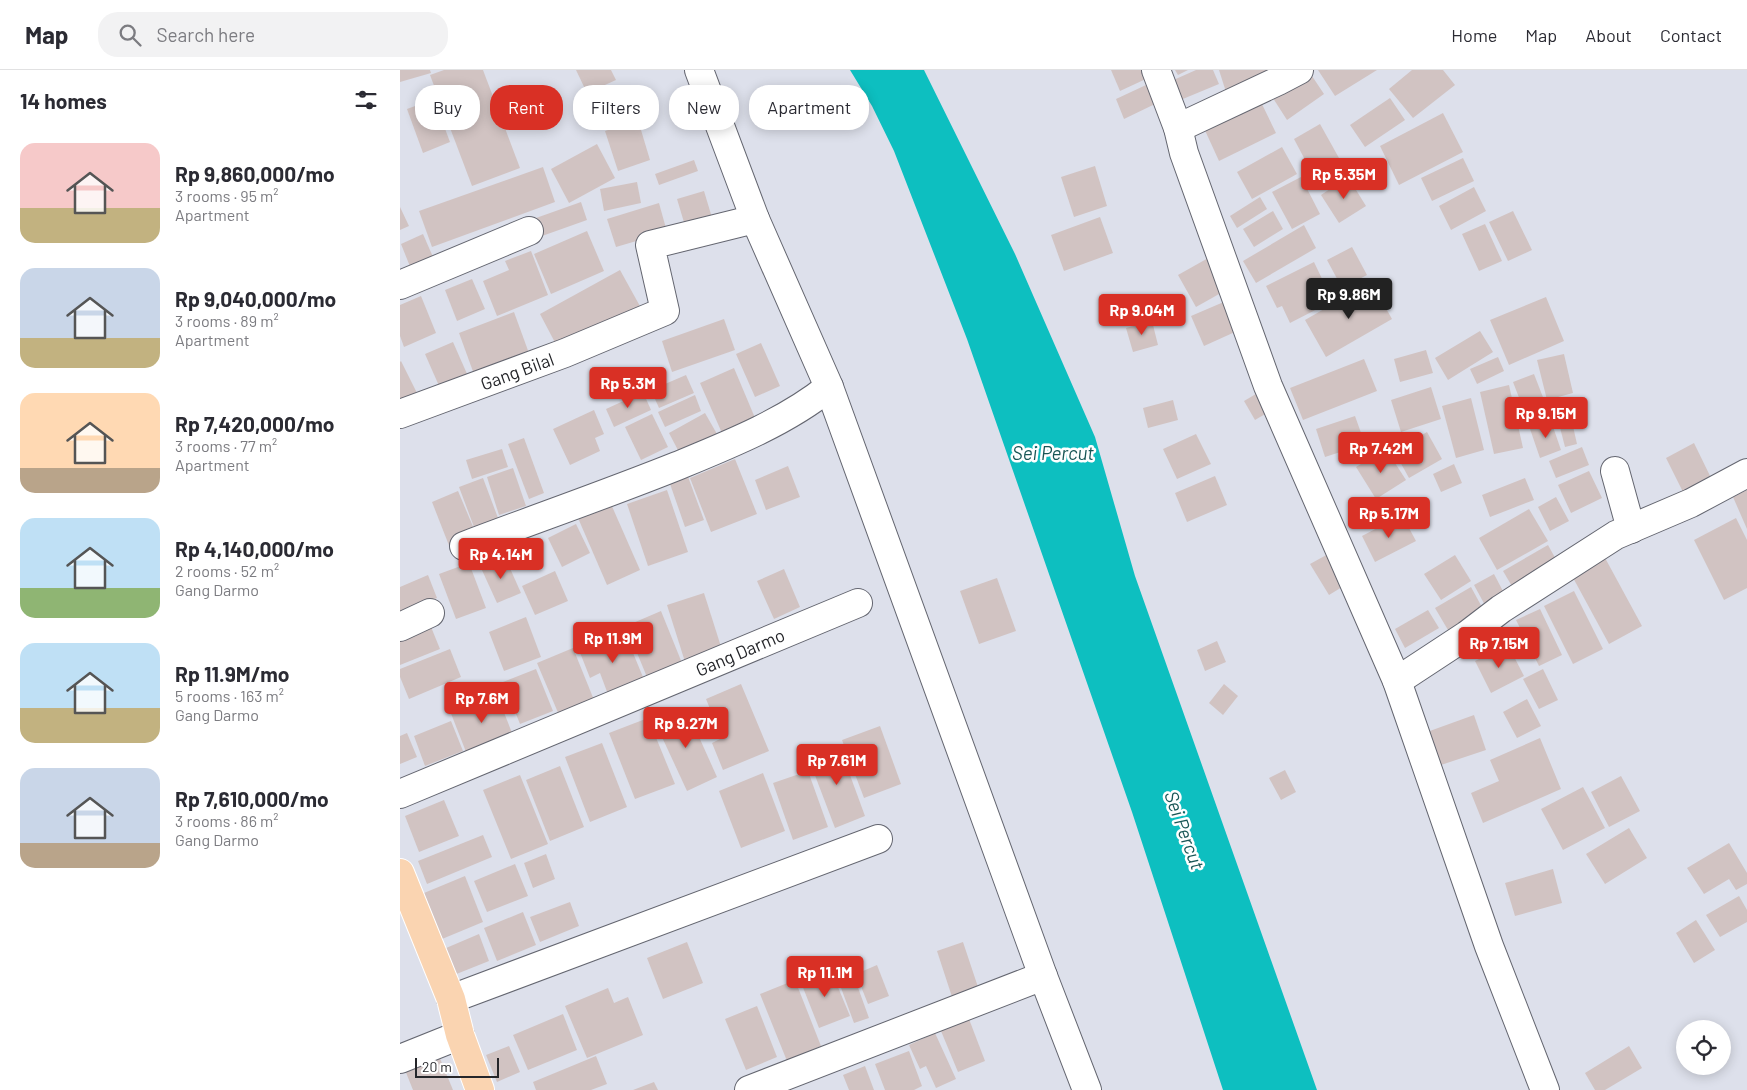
<!DOCTYPE html>
<html lang="en">
<head>
<meta charset="utf-8">
<style>
  :root { --surface:#fff; --page:#f2f2f3; --text:#2b2b33; --muted:#7c7c81; --line:#e1e1e2; --accent:#d93025 }
  body { margin:0; font-family:Barlow,sans-serif; background:var(--page); color:var(--text); height:100vh; display:flex; flex-direction:column; font-size:19px; white-space:nowrap }
  * { box-sizing:border-box; margin:0 }
  p { font-size:16px; color:var(--muted) }
  .icon { flex:none; width:28px; height:28px; fill:none; stroke:currentColor; stroke-width:2; stroke-linecap:round; stroke-linejoin:round }
  .map { position:relative; flex:1; overflow:hidden }
  .drawer { display:flex; flex-direction:column; background:var(--surface); width:400px }
  .drawer>* { flex:none }
  .banner { position:absolute; left:15px; top:15px; width:475px; height:45px; display:flex; gap:10px }
  .buttons { position:absolute; left:1276px; top:950px; display:grid; gap:10px }
  .buttons a { display:grid; place-items:center; width:55px; height:55px; border-radius:50%; background:var(--surface); box-shadow:0 2px 12px #0003; font-size:25px }
  .scale { position:absolute; left:15px; bottom:12px; width:84px; box-sizing:border-box; padding-left:5px; border:2px solid #25262a; border-top:0; font-size:14px; line-height:18px; white-space:nowrap; color:#25262a; -webkit-text-stroke:4px #fff; paint-order:stroke }
  .price { position:absolute; translate:-50% -42px; padding:0 11px; border-radius:5px; background:var(--accent); color:#fff; font-size:16px; line-height:32px; filter:drop-shadow(0 1px 2px #0008) }
  .price::after { content:''; position:absolute; left:50%; top:30px; width:15px; height:11px; margin-left:-8px; background:inherit; clip-path:polygon(0 0,100% 0,50% 100%) }
  .price.active { background:#222; color:#fff }
  ul { padding:0; list-style:none }
  li { display:flex; align-items:center; gap:15px; height:125px; padding:0 20px }
  li span { display:grid; place-items:center; flex:none; width:140px; height:100px; border-radius:15px; color:#555 }
  li>.icon { margin-inline-start:auto }
  span .icon { width:60px; height:60px; fill:#fffc; stroke-width:1 }
  li b { font-size:21px }
  h2 { display:flex; justify-content:space-between; align-items:center; height:60px; padding:0 20px; font-size:21px }
  .pill { padding:0 18px; border-radius:20px; background:var(--surface); box-shadow:0 2px 12px #0003; font-size:18px; line-height:45px }
  .pill.active { background:var(--accent); color:#fff }
  header { display:flex; align-items:center; gap:30px; box-sizing:border-box; height:70px; padding:0 25px; background:var(--surface); border-bottom:1px solid var(--line) }
  header strong { font-size:24px }
  nav { display:flex; gap:28px; margin-inline-start:auto; font-size:18px }
  .search { width:350px; height:45px; background:var(--page); display:flex; align-items:center; gap:12px; box-sizing:border-box; padding:0 18px; border-radius:20px; color:var(--muted); font-size:19px }
  main { display:flex; flex:1; min-height:0 }
  .map>svg:first-child { display:block }
  .water { fill:#0dbfc0 }
  .building { fill:#d1c3c2 }
  .lines { fill:none; stroke-linecap:round; stroke-linejoin:round }
  .minor-casing { stroke:#646670; stroke-width:30 }
  .primary-casing { stroke:#fff; stroke-width:30 }
  .minor { stroke:#fff; stroke-width:28 }
  .primary { stroke:#fad4b1; stroke-width:28 }
  .labels { text-anchor:middle; dominant-baseline:central; stroke-width:5; stroke-linejoin:round; paint-order:stroke }
  .street-label { font-size:18px; fill:#25262a; stroke:#fff }
  .water-label { font-size:19px; font-style:italic; fill:#185656; stroke:#fff }
</style>
</head>
<body>
<header>
<strong>Map</strong>
<div class="search"><svg class="icon" aria-label="search" viewBox="0 0 24 24"><circle cx="10" cy="10" r="6"/><path d="M15 15l6 6"/></svg>Search here</div>
<nav><a>Home</a><a>Map</a><a>About</a><a>Contact</a></nav>
</header>
<main>
<section class="drawer">
<h2>14 homes<svg class="icon" aria-label="filters" viewBox="0 0 24 24"><path d="M4 7h16M4 17h16"/><circle cx="9" cy="7" r="2"/><circle cx="15" cy="17" r="2"/></svg></h2>
<ul>
<li><span style="background:linear-gradient(#f6c9c9 65%,#c2b280 0)"><svg class="icon" aria-label="home" viewBox="0 0 24 24"><path d="M3 11l9-7 9 7M6 9v11h12V9"/></svg></span><div><b>Rp 9,860,000/mo</b><p>3 rooms · 95 m²</p><p>Apartment</p></div></li>
<li><span style="background:linear-gradient(#c9d6e8 70%,#c2b280 0)"><svg class="icon" aria-label="home" viewBox="0 0 24 24"><path d="M3 11l9-7 9 7M6 9v11h12V9"/></svg></span><div><b>Rp 9,040,000/mo</b><p>3 rooms · 89 m²</p><p>Apartment</p></div></li>
<li><span style="background:linear-gradient(#ffd9b3 75%,#b9a48a 0)"><svg class="icon" aria-label="home" viewBox="0 0 24 24"><path d="M3 11l9-7 9 7M6 9v11h12V9"/></svg></span><div><b>Rp 7,420,000/mo</b><p>3 rooms · 77 m²</p><p>Apartment</p></div></li>
<li><span style="background:linear-gradient(#bfe0f5 70%,#8fb573 0)"><svg class="icon" aria-label="home" viewBox="0 0 24 24"><path d="M3 11l9-7 9 7M6 9v11h12V9"/></svg></span><div><b>Rp 4,140,000/mo</b><p>2 rooms · 52 m²</p><p>Gang Darmo</p></div></li>
<li><span style="background:linear-gradient(#bfe0f5 65%,#c2b280 0)"><svg class="icon" aria-label="home" viewBox="0 0 24 24"><path d="M3 11l9-7 9 7M6 9v11h12V9"/></svg></span><div><b>Rp 11.9M/mo</b><p>5 rooms · 163 m²</p><p>Gang Darmo</p></div></li>
<li><span style="background:linear-gradient(#c9d6e8 75%,#b9a48a 0)"><svg class="icon" aria-label="home" viewBox="0 0 24 24"><path d="M3 11l9-7 9 7M6 9v11h12V9"/></svg></span><div><b>Rp 7,610,000/mo</b><p>3 rooms · 86 m²</p><p>Gang Darmo</p></div></li>
</ul>
</section>
<div class="map">
<svg width="1347" height="1020" viewBox="0 0 1347 1020">
  <rect width="100%" height="100%" fill="#dde0eb"/>
  <path class="water" d="M450,0H524L615,184L695,367L735,506L917,1020H823L732,742L567,269L494,81L472,36Z"/>
  <g class="building">
    <path d="M0,0H30L31,3L0,12Z"/>
    <path d="M44,0H83L120,98L72,116L30,5Z"/>
    <path d="M176,0H211L216,10L187,23Z"/>
    <path d="M711,0H745L748,8L720,21Z"/>
    <path d="M775,0H788L778,5Z"/>
    <path d="M796,0H813L819,14L778,31L769,12Z"/>
    <path d="M819,0H880L826,22Z"/>
    <path d="M908,0L924,24L887,50L869,22Z"/>
    <path d="M918,0H977L935,26Z"/>
    <path d="M1012,0H1043L1055,15L1013,48L989,19Z"/>
    <path d="M746,15L755,34L724,49L716,29Z"/>
    <path d="M226,18L235,46L196,60L187,31Z"/>
    <path d="M859,28L876,63L819,91L803,56Z"/>
    <path d="M990,28L1005,50L965,77L950,55Z"/>
    <path d="M34,29L50,72L23,83L7,39Z"/>
    <path d="M1043,43L1063,82L999,115L980,76Z"/>
    <path d="M238,50L250,90L218,101L205,61Z"/>
    <path d="M920,54L939,88L912,103L894,69Z"/>
    <path d="M197,74L215,108L169,133L151,99Z"/>
    <path d="M882,77L897,104L852,129L837,102Z"/>
    <path d="M1063,88L1074,111L1032,131L1021,108Z"/>
    <path d="M294,90L298,101L259,115L255,104Z"/>
    <path d="M695,96L707,136L674,147L661,107Z"/>
    <path d="M143,97L155,132L32,177L19,141Z"/>
    <path d="M901,107L920,144L892,159L872,122Z"/>
    <path d="M948,107L966,136L939,153L921,125Z"/>
    <path d="M237,112L241,133L204,141L200,119Z"/>
    <path d="M1074,117L1086,141L1051,160L1039,136Z"/>
    <path d="M304,121L313,151L286,159L277,129Z"/>
    <path d="M860,127L867,139L837,158L830,146Z"/>
    <path d="M181,132L187,150L142,166L136,148Z"/>
    <path d="M259,133L267,162L216,177L207,149Z"/>
    <path d="M0,137L9,156L0,160Z"/>
    <path d="M873,141L883,159L854,177L843,159Z"/>
    <path d="M1113,141L1132,180L1108,191L1089,152Z"/>
    <path d="M700,147L713,183L664,201L651,165Z"/>
    <path d="M1085,154L1102,191L1079,201L1062,164Z"/>
    <path d="M904,155L916,178L856,213L843,191Z"/>
    <path d="M187,161L204,201L151,224L134,184Z"/>
    <path d="M23,164L36,194L13,204L1,174Z"/>
    <path d="M952,177L967,205L942,218L927,190Z"/>
    <path d="M131,181L148,225L97,246L83,211L109,200L105,191Z"/>
    <path d="M810,187L828,219L796,237L778,205Z"/>
    <path d="M914,192L925,215L919,218L927,234L890,253L882,236L877,238L866,216Z"/>
    <path d="M220,200L241,238L160,282L140,244Z"/>
    <path d="M72,209L85,239L57,251L45,220Z"/>
    <path d="M971,212L992,249L926,287L905,250Z"/>
    <path d="M21,226L36,263L4,277L0,266V235Z"/>
    <path d="M1146,227L1164,271L1109,295L1090,250Z"/>
    <path d="M833,228L846,257L804,276L791,246Z"/>
    <path d="M114,242L130,286L75,307L59,263Z"/>
    <path d="M324,249L335,280L272,302L262,271Z"/>
    <path d="M752,251L758,275L733,282L726,258Z"/>
    <path d="M1080,261L1093,282L1048,310L1035,288Z"/>
    <path d="M53,272L71,313L43,325L25,284Z"/>
    <path d="M361,273L380,316L355,327L336,284Z"/>
    <path d="M1026,280L1033,303L1000,312L994,289Z"/>
    <path d="M1164,284L1173,323L1147,330L1137,290Z"/>
    <path d="M1098,287L1104,301L1077,314L1070,299Z"/>
    <path d="M964,289L977,321L903,350L890,318Z"/>
    <path d="M1,291L21,331L0,342V292Z"/>
    <path d="M334,298L358,355L325,370L300,313Z"/>
    <path d="M1134,304L1151,348L1130,356L1113,312Z"/>
    <path d="M286,305L294,323L259,338L251,320Z"/>
    <path d="M1109,315L1123,378L1094,384L1080,322Z"/>
    <path d="M1031,317L1041,349L1001,362L991,330Z"/>
    <path d="M861,321L872,340L855,350L844,331Z"/>
    <path d="M243,322L251,340L214,357L206,339Z"/>
    <path d="M295,325L301,341L265,357L258,342Z"/>
    <path d="M1071,328L1084,380L1056,388L1042,336Z"/>
    <path d="M773,330L778,350L748,358L743,338Z"/>
    <path d="M194,340L204,364L195,368L200,381L170,395L153,359Z"/>
    <path d="M305,343L317,364L280,384L269,363Z"/>
    <path d="M1170,343L1177,374L1165,377L1157,346Z"/>
    <path d="M252,344L268,377L241,390L225,357Z"/>
    <path d="M955,346L965,374L925,387L916,359Z"/>
    <path d="M1151,351L1161,380L1140,388L1130,359Z"/>
    <path d="M1027,362L1042,389L1009,408L994,381Z"/>
    <path d="M796,364L811,394L777,409L763,379Z"/>
    <path d="M124,368L144,423L129,429L108,374Z"/>
    <path d="M1294,373L1313,412L1285,426L1266,388Z"/>
    <path d="M1182,377L1189,395L1156,408L1149,391Z"/>
    <path d="M102,379L108,397L72,409L66,390Z"/>
    <path d="M986,379L1006,410L976,429L956,397Z"/>
    <path d="M335,389L357,444L311,462L290,408Z"/>
    <path d="M1054,394L1062,413L1041,422L1033,404Z"/>
    <path d="M388,396L400,427L366,440L355,410Z"/>
    <path d="M113,398L126,436L99,445L87,407Z"/>
    <path d="M1189,401L1202,428L1171,443L1158,415Z"/>
    <path d="M287,404L304,450L285,457L269,411Z"/>
    <path d="M815,406L827,435L787,452L775,423Z"/>
    <path d="M83,408L98,448L74,457L59,417Z"/>
    <path d="M1125,408L1134,430L1090,447L1082,425Z"/>
    <path d="M267,420L288,482L248,496L227,434Z"/>
    <path d="M1347,420V459L1333,427Z"/>
    <path d="M58,421L77,466L50,478L32,432Z"/>
    <path d="M1156,427L1169,451L1150,461L1138,437Z"/>
    <path d="M211,434L240,500L207,515L178,448Z"/>
    <path d="M1129,439L1148,471L1097,500L1079,468Z"/>
    <path d="M1002,445L1016,471L975,492L962,466Z"/>
    <path d="M1336,448L1347,470V518L1324,530L1294,470Z"/>
    <path d="M176,454L190,483L162,497L148,468Z"/>
    <path d="M1148,475L1158,493L1113,518L1103,501Z"/>
    <path d="M930,483L947,514L929,525L910,494Z"/>
    <path d="M1055,485L1071,511L1041,530L1024,504Z"/>
    <path d="M1204,486L1242,556L1209,574L1171,504Z"/>
    <path d="M105,487L121,523L97,533L81,498Z"/>
    <path d="M69,493L86,538L56,549L39,504Z"/>
    <path d="M384,499L400,537L374,549L357,511Z"/>
    <path d="M155,501L168,531L135,545L122,516Z"/>
    <path d="M1094,504L1105,525L1086,537L1074,515Z"/>
    <path d="M28,505L37,528L0,543V517Z"/>
    <path d="M597,508L616,561L579,574L560,521Z"/>
    <path d="M1071,517L1083,539L1048,560L1035,538Z"/>
    <path d="M1174,521L1203,579L1173,594L1144,536Z"/>
    <path d="M304,523L323,583L286,595L267,535Z"/>
    <path d="M1140,539L1162,585L1139,596L1116,550Z"/>
    <path d="M1028,540L1039,558L1005,578L995,559Z"/>
    <path d="M261,541L284,598L249,612L226,556Z"/>
    <path d="M126,547L141,587L104,601L89,562Z"/>
    <path d="M29,552L40,579L0,595V564Z"/>
    <path d="M224,561L245,612L209,627L200,603L190,608L179,580Z"/>
    <path d="M817,571L826,592L805,601L797,580Z"/>
    <path d="M1108,575L1124,606L1091,623L1075,591Z"/>
    <path d="M173,578L194,630L159,645L137,593Z"/>
    <path d="M50,579L61,607L9,629L0,607V599Z"/>
    <path d="M136,599L153,641L120,654L103,612Z"/>
    <path d="M1143,599L1158,630L1139,639L1123,609Z"/>
    <path d="M341,614L369,681L323,700L312,673L322,668L306,629Z"/>
    <path d="M824,614L838,626L823,645L809,633Z"/>
    <path d="M96,622L114,668L68,687L50,641Z"/>
    <path d="M1127,629L1141,656L1117,668L1103,642Z"/>
    <path d="M286,638L317,707L287,721L255,652Z"/>
    <path d="M1074,645L1086,680L1038,696L1027,662Z"/>
    <path d="M248,648L275,714L235,729L209,663Z"/>
    <path d="M51,651L63,681L25,696L14,666Z"/>
    <path d="M480,656L501,714L464,728L442,670Z"/>
    <path d="M7,663L17,687L0,694V666Z"/>
    <path d="M1140,668L1161,719L1083,753L1071,723L1099,711L1090,690Z"/>
    <path d="M202,673L227,737L190,752L165,687Z"/>
    <path d="M439,675L465,746L435,758L408,687Z"/>
    <path d="M160,696L184,757L150,771L126,710Z"/>
    <path d="M885,700L896,722L881,730L869,708Z"/>
    <path d="M408,701L428,757L393,770L373,713Z"/>
    <path d="M363,703L385,761L341,778L319,721Z"/>
    <path d="M120,705L148,774L111,789L83,720Z"/>
    <path d="M1221,706L1240,741L1209,757L1191,722Z"/>
    <path d="M1183,717L1205,758L1163,780L1141,739Z"/>
    <path d="M44,730L59,766L19,782L5,746Z"/>
    <path d="M1229,758L1247,788L1205,814L1186,784Z"/>
    <path d="M83,765L92,787L27,814L18,791Z"/>
    <path d="M1329,773L1347,803V814L1336,820L1329,809L1304,824L1287,798Z"/>
    <path d="M146,784L155,809L133,818L124,793Z"/>
    <path d="M115,794L128,826L87,842L74,811Z"/>
    <path d="M1153,799L1162,833L1115,846L1105,813Z"/>
    <path d="M65,806L83,852L42,869L24,823Z"/>
    <path d="M1339,826L1347,840V852L1320,867L1306,845Z"/>
    <path d="M170,832L179,856L140,872L130,847Z"/>
    <path d="M123,842L136,875L97,891L84,858Z"/>
    <path d="M1296,850L1315,880L1294,893L1276,863Z"/>
    <path d="M79,864L89,891L49,907L39,881Z"/>
    <path d="M287,872L303,913L263,929L247,888Z"/>
    <path d="M563,872L580,923L554,933L537,881Z"/>
    <path d="M477,895L489,926L468,934L456,904Z"/>
    <path d="M430,898L450,946L419,958L400,910Z"/>
    <path d="M452,901L469,948L454,953L437,907Z"/>
    <path d="M395,910L421,976L387,991L360,924Z"/>
    <path d="M208,918L214,933L228,927L243,965L187,988L165,936Z"/>
    <path d="M357,936L377,987L346,1000L325,949Z"/>
    <path d="M163,944L177,980L128,1000L113,965Z"/>
    <path d="M569,949L585,991L558,1002L541,961Z"/>
    <path d="M535,963L556,1009L536,1018L526,996L520,999L509,975Z"/>
    <path d="M109,976L120,1002L97,1012L86,985Z"/>
    <path d="M1229,976L1242,998L1205,1020H1195L1185,1003Z"/>
    <path d="M509,981L522,1016L514,1020H485L475,994Z"/>
    <path d="M39,986L53,1020H13L5,1000Z"/>
    <path d="M196,986L207,1014L191,1020H136L133,1012Z"/>
    <path d="M465,996L474,1020H449L443,1005Z"/>
    <path d="M254,1012L258,1020H233Z"/>
  </g>
  <g class="lines">
    <defs>
      <g id="minor">
        <path d="M299,0L355,149L429,317L643,906L687,1020"/>
        <path d="M756,0L778,58L784,83L868,316L997,611L1089,876L1145,1020"/>
        <path d="M778,58L878,11L899,0"/>
        <path d="M0,215L129,161"/>
        <path d="M0,344L165,283L265,241L250,175L355,149"/>
        <path d="M1215,401L1231,459"/>
        <path d="M64,476C135,449 207,424 277,396C328,375 386,352 429,317"/>
        <path d="M0,557L30,543"/>
        <path d="M997,611L1067,565L1101,539L1216,465L1291,433L1347,403"/>
        <path d="M0,724L458,533"/>
        <path d="M51,929L478,769"/>
        <path d="M0,989L60,965"/>
        <path d="M349,1020L643,906"/>
      </g>
      <path id="primary" d="M0,803L51,929L60,965L80,1020"/>
    </defs>
    <use href="#minor" class="minor-casing"/>
    <use href="#primary" class="primary-casing"/>
    <use href="#minor" class="minor"/>
    <use href="#primary" class="primary"/>
  </g>
  <g class="labels">
    <g class="street-label">
      <text transform="translate(117 301) rotate(-20)">Gang Bilal</text>
      <text transform="translate(340 582) rotate(-23)">Gang Darmo</text>
    </g>
    <g class="water-label">
      <text x="653" y="382">Sei Percut</text>
      <text transform="translate(785 760) rotate(70)">Sei Percut</text>
    </g>
  </g>
</svg>
<div class="buttons">
<a><svg class="icon" aria-label="locate" viewBox="0 0 24 24"><circle cx="12" cy="12" r="6"/><path d="M12 2v4M12 18v4M2 12h4M18 12h4"/></svg></a>
</div>
<div class="scale">20 m</div>
<b class="price" style="left:944px;top:130px">Rp 5.35M</b>
<b class="price active" style="left:949px;top:250px">Rp 9.86M</b>
<b class="price" style="left:742px;top:266px">Rp 9.04M</b>
<b class="price" style="left:228px;top:339px">Rp 5.3M</b>
<b class="price" style="left:1146px;top:369px">Rp 9.15M</b>
<b class="price" style="left:981px;top:404px">Rp 7.42M</b>
<b class="price" style="left:989px;top:469px">Rp 5.17M</b>
<b class="price" style="left:101px;top:510px">Rp 4.14M</b>
<b class="price" style="left:213px;top:594px">Rp 11.9M</b>
<b class="price" style="left:1099px;top:599px">Rp 7.15M</b>
<b class="price" style="left:82px;top:654px">Rp 7.6M</b>
<b class="price" style="left:286px;top:679px">Rp 9.27M</b>
<b class="price" style="left:437px;top:716px">Rp 7.61M</b>
<b class="price" style="left:425px;top:928px">Rp 11.1M</b>
<div class="banner">
<a class="pill">Buy</a>
<a class="pill active">Rent</a>
<a class="pill">Filters</a>
<a class="pill">New</a>
<a class="pill">Apartment</a>
</div>
</div>
</main>
</body>
</html>
